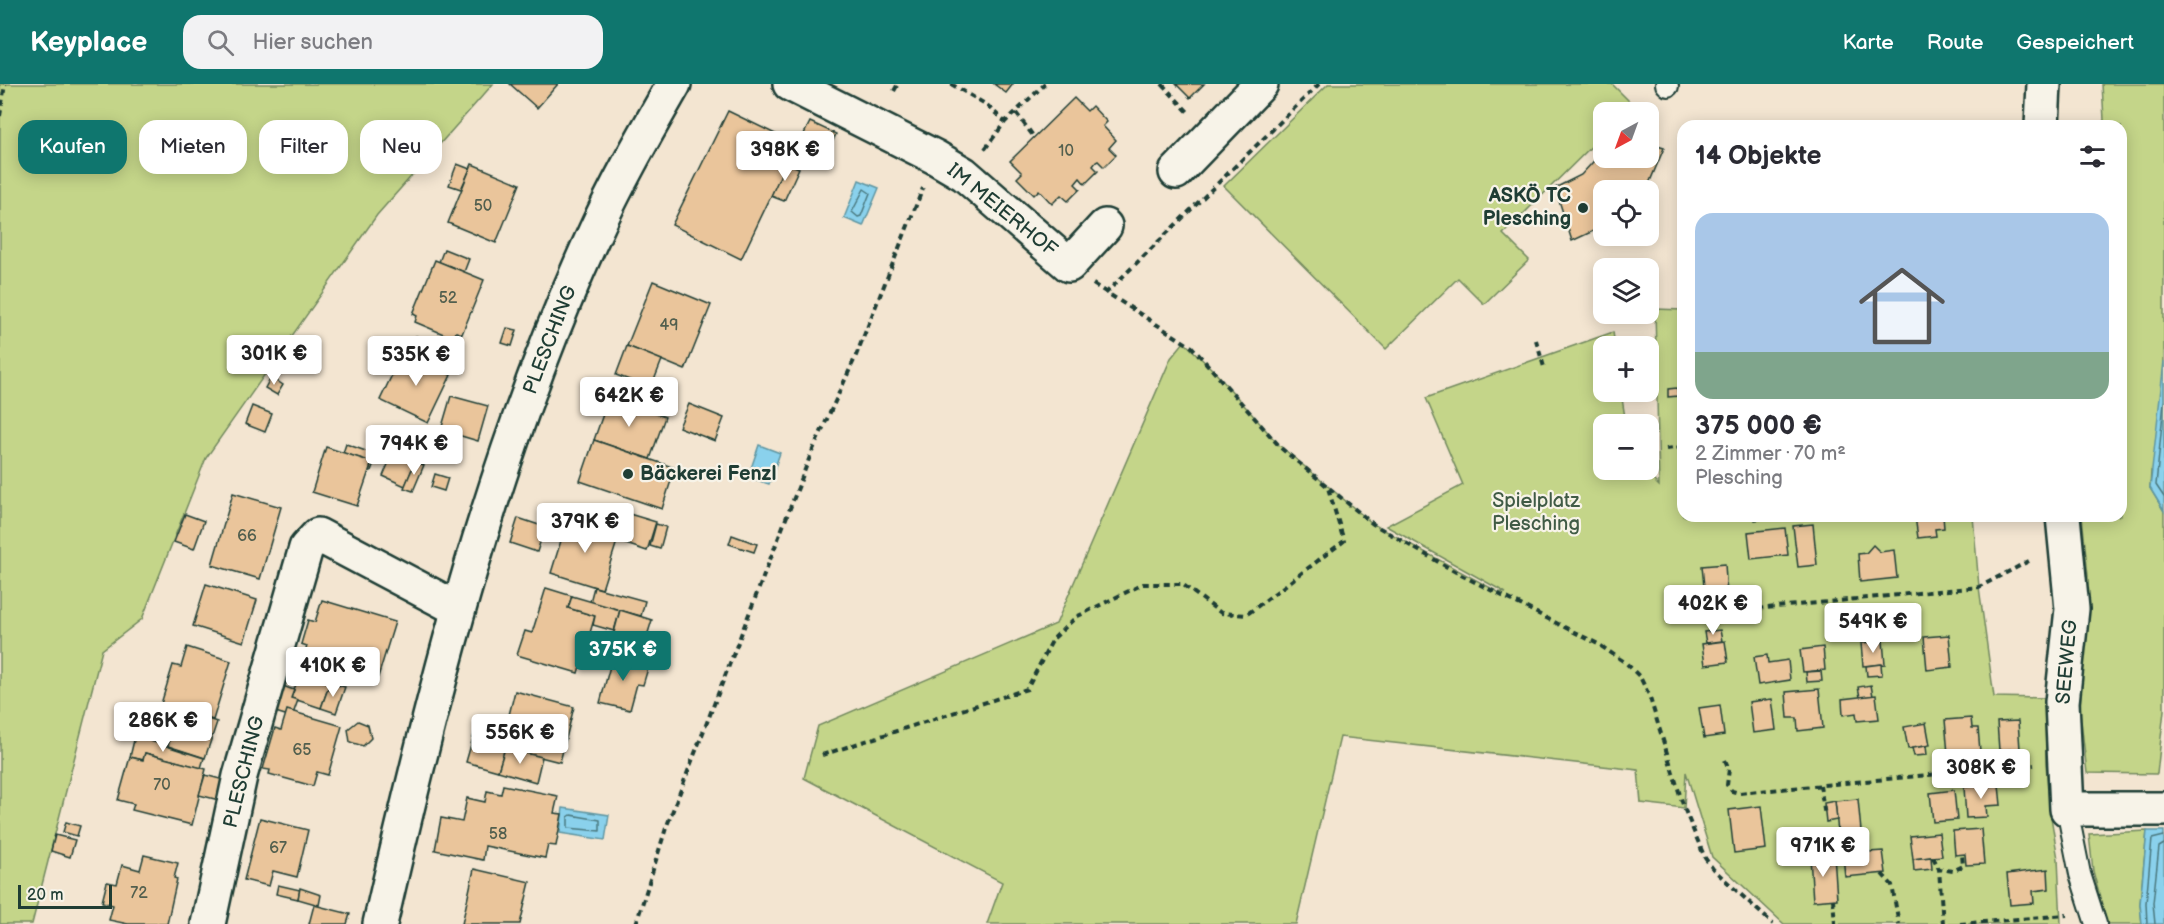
<!DOCTYPE html>
<html lang="de">
<head>
<meta charset="utf-8">
<style>
  :root { --surface:#fff; --page:#f2f2f3; --text:#2b2b33; --muted:#7c7c81; --accent:#0f766e }
  body { margin:0; font-family:"Balsamiq Sans",sans-serif; background:var(--page); color:var(--text); height:100vh; display:flex; flex-direction:column; font-size:22px; white-space:nowrap }
  * { box-sizing:border-box; margin:0 }
  p { font-size:20px; color:var(--muted) }
  .icon { flex:none; width:33px; height:33px; fill:none; stroke:currentColor; stroke-width:2; stroke-linecap:round; stroke-linejoin:round }
  .map { position:relative; flex:1; overflow:hidden }
  .panel { position:absolute; left:1677px; top:36px; width:450px; height:402px; display:flex; flex-direction:column; background:var(--surface); border-radius:18px; box-shadow:0 3px 15px #0003 }
  .panel>* { flex:none }
  .top-card { position:absolute; left:18px; top:36px; width:570px; height:54px; display:flex; gap:12px }
  .needle { width:39px; rotate:221deg }
  .tools { position:absolute; left:1593px; top:18px; display:grid; gap:12px }
  .tools a { display:grid; place-items:center; width:66px; height:66px; border-radius:12px; background:var(--surface); box-shadow:0 3px 15px #0003; font-size:30px }
  .scale { position:absolute; left:18px; bottom:15px; width:94px; box-sizing:border-box; padding-left:6px; border:3px solid #1f3d34; border-top:0; font-size:16px; line-height:21px; white-space:nowrap; color:#1f3d34; -webkit-text-stroke:4px #f7f3e8; paint-order:stroke }
  .price { position:absolute; translate:-50% -51px; padding:0 14px; border-radius:6px; background:#fff; color:#222; font-size:20px; line-height:39px; filter:drop-shadow(0 2px 3px #0008) }
  .price::after { content:''; position:absolute; left:50%; top:36px; width:18px; height:14px; margin-left:-9px; background:inherit; clip-path:polygon(0 0,100% 0,50% 100%) }
  .price.selected { background:var(--accent); color:#fff }
  ul { padding:0; list-style:none }
  li { display:grid; align-content:center; gap:12px; height:318px; padding:0 18px }
  li span { display:grid; place-items:center; height:186px; border-radius:18px; color:#555 }
  li>.icon { margin-inline-start:auto }
  span .icon { width:108px; height:108px; fill:#fffc; stroke-width:1 }
  li b { font-size:26px }
  h2 { display:flex; justify-content:space-between; align-items:center; height:72px; padding:0 18px; font-size:26px }
  .chip { padding:0 21px; border-radius:18px; background:var(--surface); box-shadow:0 3px 15px #0003; font-size:21px; line-height:54px }
  .chip.selected { background:var(--accent); color:#fff }
  header { display:flex; align-items:center; gap:36px; box-sizing:border-box; height:84px; padding:0 30px; background:var(--accent); color:#fff }
  header strong { font-size:28px }
  nav { display:flex; gap:33px; margin-inline-start:auto; font-size:21px }
  .search { width:420px; height:54px; background:var(--page); display:flex; align-items:center; gap:15px; box-sizing:border-box; padding:0 21px; border-radius:18px; color:var(--muted); font-size:22px }
  .map>svg:first-child { display:block }
  .green { fill:#c4d589; stroke:#72895e; stroke-width:1.5 }
  .water { fill:#8ad1ec; stroke:#5f96a2; stroke-width:1.5 }
  .lines { fill:none; stroke-linecap:round; stroke-linejoin:round }
  .shore { stroke:#4a787e; stroke-width:1.5 }
  .building { fill:#eac59b; stroke:#1f3d34; stroke-width:1.5 }
  .service-casing { stroke:#1f3d34; stroke-width:24 }
  .minor-casing { stroke:#1f3d34; stroke-width:38 }
  .secondary-casing { stroke:#1f3d34; stroke-width:38 }
  .path { stroke:#1f3d34; stroke-width:4; stroke-dasharray:6 4.5; stroke-linecap:butt }
  .service { stroke:#f7f3e8; stroke-width:20 }
  .minor { stroke:#f7f3e8; stroke-width:33 }
  .secondary { stroke:#f7f3e8; stroke-width:33 }
  .poi-dot { fill:#1f3d34; stroke:#f7f3e8; stroke-width:2 }
  .labels { text-anchor:middle; dominant-baseline:central; stroke-width:4.5; stroke-linejoin:round; paint-order:stroke }
  .number-label { font-size:16px; fill:#525f4e }
  .poi-label { font-size:20px; font-weight:bold; fill:#1f3d34; stroke:#f7f3e8; text-anchor:end }
  .street-label { font-size:20px; fill:#1f3d34; stroke:#f7f3e8 }
  .park-label { font-size:20px; fill:#405b45; stroke:#f7f3e8 }
</style>
</head>
<body>
<header>
<strong>Keyplace</strong>
<div class="search"><svg class="icon" aria-label="search" viewBox="0 0 24 24"><circle cx="10" cy="10" r="6"/><path d="M15 15l6 6"/></svg>Hier suchen</div>
<nav><a>Karte</a><a>Route</a><a>Gespeichert</a></nav>
</header>
<div class="map">
<svg width="2164" height="840" viewBox="0 0 2164 840">
  <rect width="100%" height="100%" fill="#f3e5d1"/>
  <filter id="ink" filterUnits="userSpaceOnUse"><feTurbulence type="fractalNoise" baseFrequency=".0167" numOctaves="2"/><feDisplacementMap in="SourceGraphic" scale="12" xChannelSelector="R" yChannelSelector="G"/><feConvolveMatrix kernelMatrix="1 2 1 2 8 2 1 2 1" color-interpolation-filters="sRGB"/></filter>
  <g filter="url(#ink)">
    <g class="green">
      <path d="M0,0H493L377,131L206,374L142,535L102,566L32,840H0Z"/>
      <path d="M1328,0H1612L1633,21L1626,28H1604L1603,51L1503,150L1529,176L1484,220L1458,194L1386,265L1224,102Z"/>
      <path d="M2102,0H2164V398L2151,387L2150,404L2164,427V626L2157,690L2087,689L2080,628L2088,492L2082,432H2121V42H2099L2104,36Z"/>
      <path d="M1655,225L1683,226V432H1973L1979,503L1994,613L2045,614L2046,680L2050,727L2058,775L2061,840H1784L1712,773L1686,688L1684,724L1641,719L1638,686L1340,653L1296,840H987L1002,798L804,694L818,642L1056,540L1171,274L1184,258L1214,287L1279,361L1373,440L1498,508L1506,509L1386,442L1463,401L1426,314L1613,248L1615,262H1604V308H1621L1626,340H1604V386H1643L1659,402Z"/>
      <path d="M2147,747L2140,820L2142,840H2107L2093,787L2089,750Z"/>
    </g>
    <g class="water">
      <path d="M859,96L879,104L863,142L844,134Z"/>
      <path d="M2164,277V427L2150,404Z"/>
      <path d="M759,361L780,369L769,400L748,393Z"/>
      <path d="M563,724L609,731L605,756L560,749Z"/>
      <path d="M2147,747H2164V840H2142L2140,820Z"/>
    </g>
    <g class="lines">
      <g class="shore">
        <path d="M864,105L870,109L861,132L858,133L852,128Z"/>
        <path d="M2164,318L2156,401L2164,413"/>
        <path d="M571,731L600,736V747L568,744V733Z"/>
        <path d="M2147,840L2146,819L2152,755L2164,752"/>
        <path d="M2155,840L2153,819L2159,763L2164,760"/>
      </g>
    </g>
    <g class="building">
      <path d="M510,0H558L537,24Z"/>
      <path d="M994,0H1013L1006,9Z"/>
      <path d="M1176,0H1204L1190,14Z"/>
      <path d="M1074,14L1087,27L1092,22L1107,38L1103,42L1116,56L1109,64L1116,71L1104,83L1098,77L1096,78L1093,82L1098,87L1085,100L1080,94L1075,100L1080,105L1068,117L1061,111L1052,120L1039,106L1034,111L1017,94L1022,89L1010,77Z"/>
      <path d="M728,27L796,60L741,175L672,141Z"/>
      <path d="M810,38L836,50L827,70L800,58Z"/>
      <path d="M1648,59L1664,64L1648,102L1644,106H1604V142L1572,157L1555,104L1581,91L1604,66V74H1648Z"/>
      <path d="M786,79L799,84L784,117L771,112Z"/>
      <path d="M457,80L470,85L461,105L449,101Z"/>
      <path d="M472,80L520,100L496,159L448,139Z"/>
      <path d="M444,165L469,175L464,188L439,178Z"/>
      <path d="M435,176L484,196L462,250L456,248L453,254L415,238L417,232L413,230Z"/>
      <path d="M653,197L711,221L685,286L627,262Z"/>
      <path d="M507,244L517,246L512,262L502,259Z"/>
      <path d="M416,252L451,267L442,287L408,270Z"/>
      <path d="M291,262L305,268L299,283L284,276Z"/>
      <path d="M627,262L662,276L651,304L616,291Z"/>
      <path d="M403,268L451,291L428,339L380,316Z"/>
      <path d="M271,293L283,301L277,311L265,304Z"/>
      <path d="M1677,304L1678,312L1668,313V305Z"/>
      <path d="M451,312L488,322L478,357L441,346Z"/>
      <path d="M609,313L665,333L650,375L594,356Z"/>
      <path d="M689,320L724,334L715,357L679,343Z"/>
      <path d="M252,322L272,330L265,348L245,340Z"/>
      <path d="M401,350L423,360L405,402L383,392Z"/>
      <path d="M389,352L399,355L395,365L385,361Z"/>
      <path d="M594,356L675,384L662,425L580,397Z"/>
      <path d="M346,360L377,371L371,387H369L372,378L343,369Z"/>
      <path d="M387,362L395,365L390,375L383,372Z"/>
      <path d="M326,363L372,378L357,422L312,408Z"/>
      <path d="M415,378L424,381L413,407L404,404Z"/>
      <path d="M435,390L448,394L444,407L431,403Z"/>
      <path d="M233,409L281,423L260,495L212,481Z"/>
      <path d="M626,429L656,438L647,467L617,457Z"/>
      <path d="M185,430L204,437L194,465L174,458Z"/>
      <path d="M1755,432H1783V433L1755,436Z"/>
      <path d="M1915,432H1943L1944,444L1935,445L1936,452L1918,454Z"/>
      <path d="M518,434L545,443L537,468L510,459Z"/>
      <path d="M568,434L619,451L602,505L551,489Z"/>
      <path d="M656,440L666,443L660,465L650,462Z"/>
      <path d="M1813,440L1817,481L1798,483L1793,442Z"/>
      <path d="M1785,444L1788,471L1751,475L1748,448Z"/>
      <path d="M732,451L757,460L754,468L729,460Z"/>
      <path d="M1873,461L1880,468L1894,466L1897,494L1860,498L1858,470L1866,469Z"/>
      <path d="M1725,480L1727,511L1705,513L1702,482Z"/>
      <path d="M206,500L257,516L244,558L193,542Z"/>
      <path d="M594,503L645,517L641,532L590,518Z"/>
      <path d="M546,504L572,512L568,524L595,532L578,589L517,571L525,547L532,549Z"/>
      <path d="M572,512L620,526L614,547L593,541L595,532L568,524Z"/>
      <path d="M322,516L395,538L378,593L334,580L330,595L300,586L307,562L301,560L308,536L315,538Z"/>
      <path d="M620,526L652,536L643,565L612,556Z"/>
      <path d="M1720,546L1722,557L1706,559L1704,548Z"/>
      <path d="M1949,551L1952,583L1927,586L1924,553Z"/>
      <path d="M1725,557L1728,578L1705,581L1702,560Z"/>
      <path d="M1883,557L1885,580L1863,582L1861,559Z"/>
      <path d="M187,563L231,577L213,636L161,620L173,581L181,583Z"/>
      <path d="M1823,563L1825,586L1803,588L1800,566Z"/>
      <path d="M613,571L649,581L643,601L637,600L630,626L600,619Z"/>
      <path d="M1767,571L1768,579L1788,576L1790,596L1758,601L1754,573Z"/>
      <path d="M1881,580L1882,591L1867,592L1866,582Z"/>
      <path d="M1821,587L1822,597L1807,598L1806,588Z"/>
      <path d="M300,589L330,599L321,624L291,614Z"/>
      <path d="M330,599L345,603L336,629L321,624Z"/>
      <path d="M280,601L294,606L291,614L298,616L292,633L272,627Z"/>
      <path d="M1871,601L1873,612L1860,613L1858,603Z"/>
      <path d="M1819,605L1823,644L1798,647L1797,634H1788L1786,608Z"/>
      <path d="M515,607L574,623L560,678L501,663Z"/>
      <path d="M1876,611L1879,635L1857,637L1856,629L1843,631L1842,615Z"/>
      <path d="M1772,615L1776,646L1753,649L1749,618Z"/>
      <path d="M1720,621L1724,651L1704,654L1699,624Z"/>
      <path d="M179,626L217,638L205,674L168,662Z"/>
      <path d="M287,626L342,642L328,691L317,688L313,702L269,690L270,686L263,685L275,644L281,646Z"/>
      <path d="M1971,634L1972,644H1978L1980,667L1948,670L1945,636Z"/>
      <path d="M358,637L368,641L371,654L363,662L350,658L348,645Z"/>
      <path d="M2018,637L2020,665L1999,666L1997,638Z"/>
      <path d="M1926,639L1930,661L1908,665L1904,643Z"/>
      <path d="M475,647L503,655L501,663L505,664L498,687L466,678Z"/>
      <path d="M135,652L204,674L201,684L145,669L143,676L130,673Z"/>
      <path d="M1926,662L1927,671L1914,672L1912,664Z"/>
      <path d="M505,664L542,673L536,698L498,687Z"/>
      <path d="M145,669L206,685L192,741L132,726L134,720L118,716L130,673L143,676Z"/>
      <path d="M205,691L224,696L219,716L199,711Z"/>
      <path d="M503,701L558,712L554,729L562,730L556,762L548,761L545,774L485,762L483,776L435,766L441,734L462,738L467,714L485,718L487,707L501,710Z"/>
      <path d="M1999,701L2001,721L1986,722L1987,733L1966,734L1964,703Z"/>
      <path d="M1954,706L1957,736L1933,738L1930,709Z"/>
      <path d="M1858,715L1861,747L1838,749L1835,717Z"/>
      <path d="M1835,717L1837,736L1826,738L1824,719Z"/>
      <path d="M1761,722L1766,765L1734,769L1729,726Z"/>
      <path d="M260,734L308,746L297,793L273,787L269,802L244,796Z"/>
      <path d="M66,738L80,742L77,752L63,748Z"/>
      <path d="M1981,745L1984,780L1966,781L1965,770L1955,771L1953,747Z"/>
      <path d="M1939,749L1942,772L1913,775L1910,752Z"/>
      <path d="M55,751L75,756L70,773L51,767Z"/>
      <path d="M1868,757L1869,768L1883,767L1886,789L1845,793L1842,759Z"/>
      <path d="M1828,762V772L1813,773V763Z"/>
      <path d="M144,771L178,779L174,794L177,795L167,840H128L109,836L113,821L102,818L107,798L117,800L122,781L140,786Z"/>
      <path d="M1834,771L1837,815L1813,817L1810,773Z"/>
      <path d="M1931,773L1932,785L1914,787L1913,775Z"/>
      <path d="M474,785L530,798L520,840H462Z"/>
      <path d="M2048,785L2049,805L2033,807L2034,819L2010,821L2007,790Z"/>
      <path d="M278,801L300,806L298,815L276,810Z"/>
      <path d="M300,804L321,811L319,821L298,815Z"/>
      <path d="M314,821L350,830L347,840H309Z"/>
    </g>
    <g class="lines">
      <defs>
        <g id="service">
          <path d="M1666,0L1668,2"/>
          <path d="M2067,725L2080,790L2096,840"/>
        </g>
        <g id="minor">
          <path d="M790,0L935,73L964,90L1069,181L1105,142"/>
          <path d="M2042,42L2044,0"/>
          <path d="M1176,88L1261,0"/>
          <path d="M2063,432L2072,525L2062,618L2067,725H2164"/>
          <path d="M208,840L240,692L306,464L318,451L458,525"/>
        </g>
        <path id="secondary" d="M380,840C434,604 493,369 595,148C618,97 646,49 674,0"/>
      </defs>
      <use href="#service" class="service-casing"/>
      <use href="#minor" class="minor-casing"/>
      <use href="#secondary" class="secondary-casing"/>
      <g class="path">
        <path d="M951,0L987,21L1005,38"/>
        <path d="M1162,0L1190,30"/>
        <path d="M894,7L898,0"/>
        <path d="M1016,29L1034,53"/>
        <path d="M0,32L5,0"/>
        <path d="M985,65L1005,38L1045,0"/>
        <path d="M1093,200L1192,263L1282,365L1373,440L1461,491L1598,560L1626,579L1640,593L1649,611L1684,724L1705,774L1713,785L1773,840"/>
        <path d="M1105,210L1319,0"/>
        <path d="M1536,256L1544,283"/>
        <path d="M1666,365L1683,363"/>
        <path d="M1726,528L1979,503L2029,477"/>
        <path d="M822,671L1027,605L1053,555L1076,533L1143,500H1182L1221,529L1246,531L1344,457L1328,404"/>
        <path d="M1725,676L1729,685L1727,701L1732,707L1739,709L2034,681"/>
        <path d="M1990,686L1991,701"/>
        <path d="M1820,701L1825,732"/>
        <path d="M1933,773L1939,785"/>
        <path d="M1882,790L1892,801L1899,840"/>
        <path d="M1833,815L1835,840"/>
        <path d="M636,840L666,744L811,370L855,274L923,104"/>
        <path d="M1943,840L1939,785L1953,787L1963,782L1962,770"/>
        <path d="M1960,840L2067,831"/>
      </g>
      <use href="#service" class="service"/>
      <use href="#minor" class="minor"/>
      <use href="#secondary" class="secondary"/>
    </g>
  </g>
  <g class="poi-dot">
    <circle cx="1583" cy="124" r="6"/>
    <circle cx="628" cy="390" r="6"/>
  </g>
  <g class="labels">
    <g class="number-label">
      <text x="1066" y="67">10</text>
      <text x="483" y="122">50</text>
      <text x="448" y="214">52</text>
      <text x="669" y="241">49</text>
      <text x="247" y="452">66</text>
      <text x="302" y="666">65</text>
      <text x="162" y="701">70</text>
      <text x="498" y="750">58</text>
      <text x="278" y="764">67</text>
      <text x="139" y="809">72</text>
    </g>
    <g class="poi-label">
      <text x="1571" y="112">ASKÖ TC<tspan x="1571" dy="23">Plesching</tspan></text>
      <text x="640" y="390" text-anchor="start">Bäckerei Fenzl</text>
    </g>
    <g class="street-label">
      <text transform="translate(1002 126) rotate(39)">IM MEIERHOF</text>
      <text transform="translate(550 256) rotate(-69)">PLESCHING</text>
      <text transform="translate(2067 578) rotate(-85)">SEEWEG</text>
      <text transform="translate(244 688) rotate(-76)">PLESCHING</text>
    </g>
    <g class="park-label">
      <text x="1536" y="417">Spielplatz<tspan x="1536" dy="23">Plesching</tspan></text>
    </g>
  </g>
</svg>
<div class="tools">
<a><svg class="needle" viewBox="-14 -14 28 28"><path d="M0-13l5 13h-10z" fill="#e53935"/><path d="M0 13l5-13h-10z" fill="#7c7c81"/></svg></a>
<a><svg class="icon" aria-label="locate" viewBox="0 0 24 24"><circle cx="12" cy="12" r="6"/><path d="M12 2v4M12 18v4M2 12h4M18 12h4"/></svg></a>
<a><svg class="icon" aria-label="layers" viewBox="0 0 24 24"><path d="M12 4l9 5-9 5-9-5zM3 14l9 5 9-5"/></svg></a>
<a>+</a>
<a>−</a>
</div>
<div class="scale">20 m</div>
<b class="price" style="left:785px;top:98px">398K €</b>
<b class="price" style="left:274px;top:302px">301K €</b>
<b class="price" style="left:416px;top:303px">535K €</b>
<b class="price" style="left:629px;top:344px">642K €</b>
<b class="price" style="left:414px;top:392px">794K €</b>
<b class="price" style="left:585px;top:470px">379K €</b>
<b class="price" style="left:1713px;top:552px">402K €</b>
<b class="price" style="left:1873px;top:570px">549K €</b>
<b class="price selected" style="left:623px;top:598px">375K €</b>
<b class="price" style="left:333px;top:614px">410K €</b>
<b class="price" style="left:163px;top:669px">286K €</b>
<b class="price" style="left:520px;top:681px">556K €</b>
<b class="price" style="left:1981px;top:716px">308K €</b>
<b class="price" style="left:1823px;top:794px">971K €</b>
<div class="top-card">
<a class="chip selected">Kaufen</a>
<a class="chip">Mieten</a>
<a class="chip">Filter</a>
<a class="chip">Neu</a>
</div>
<section class="panel">
<h2>14 Objekte<svg class="icon" aria-label="filters" viewBox="0 0 24 24"><path d="M4 7h16M4 17h16"/><circle cx="9" cy="7" r="2"/><circle cx="15" cy="17" r="2"/></svg></h2>
<ul>
<li><span style="background:linear-gradient(#a9c7e8 75%,#7fa58c 0)"><svg class="icon" aria-label="home" viewBox="0 0 24 24"><path d="M3 11l9-7 9 7M6 9v11h12V9"/></svg></span><div><b>375 000 €</b><p>2 Zimmer · 70 m²</p><p>Plesching</p></div></li>
</ul>
</section>
</div>
</body>
</html>
